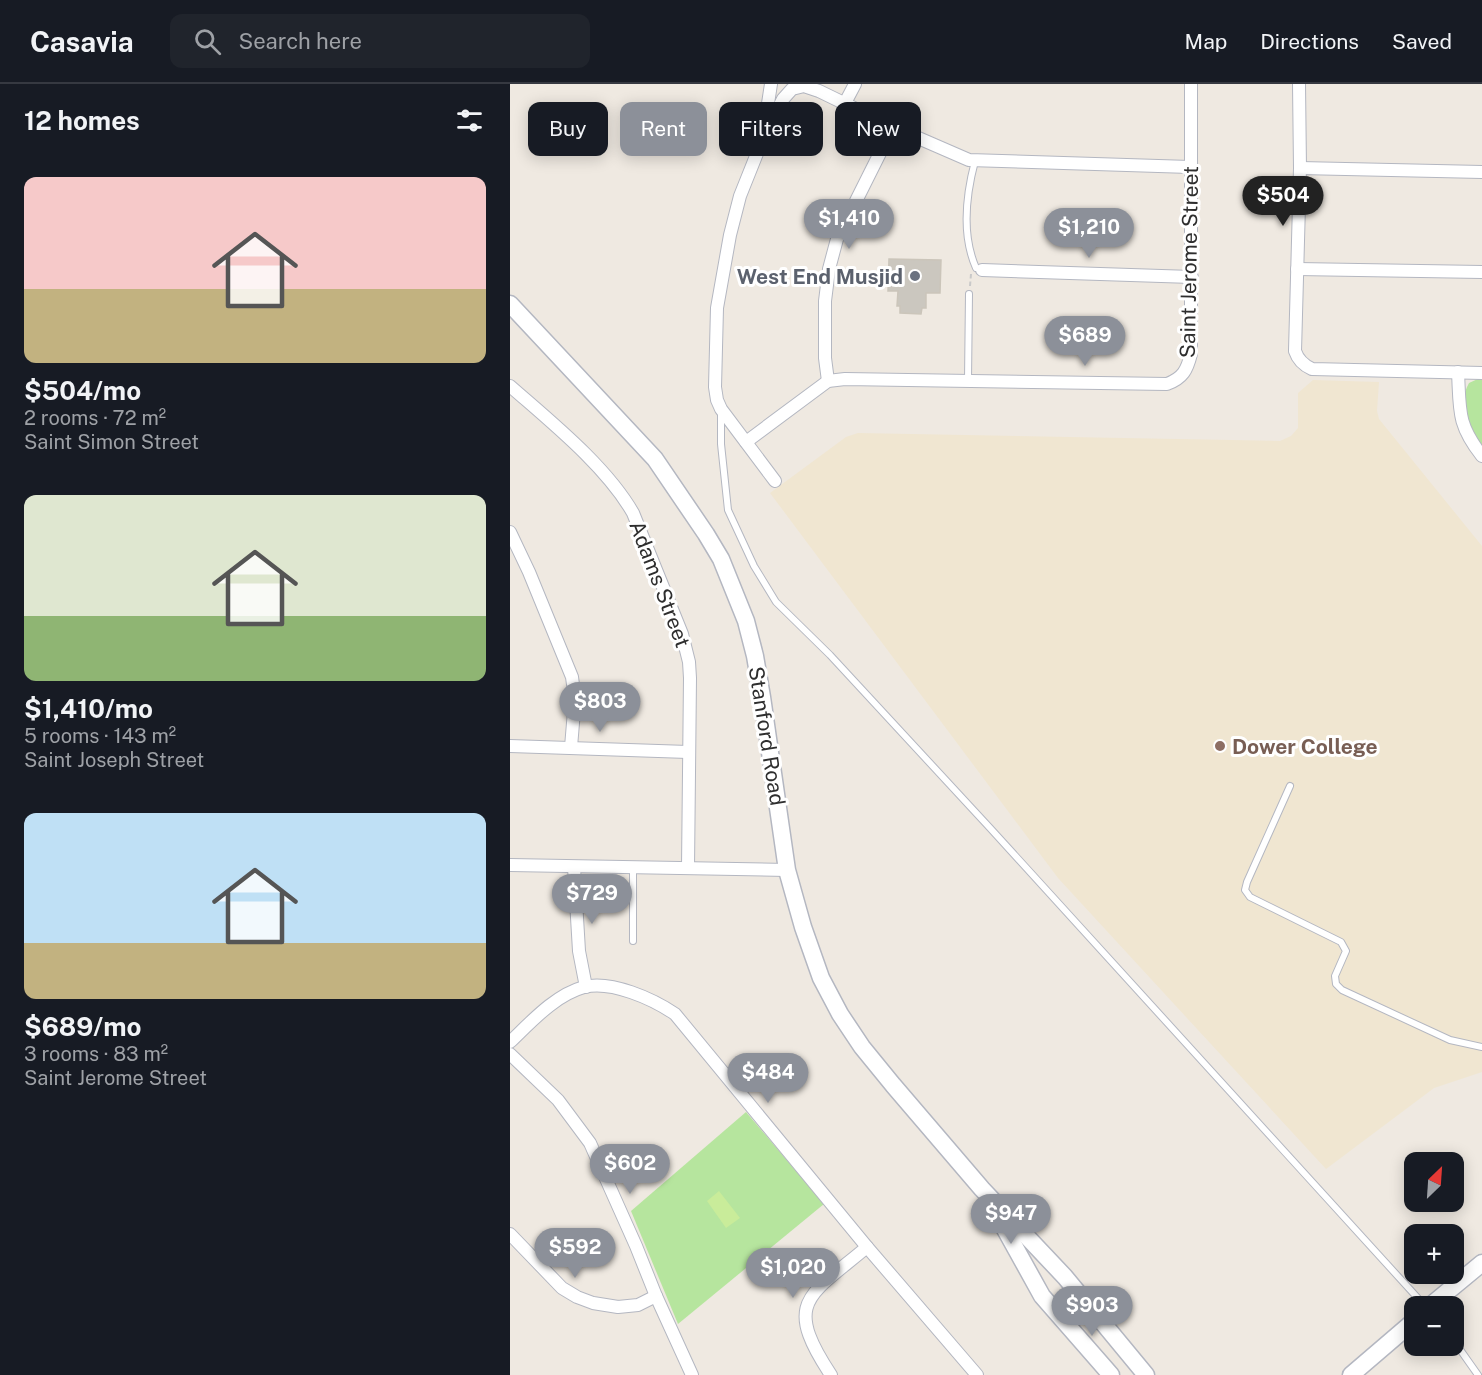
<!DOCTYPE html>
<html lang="en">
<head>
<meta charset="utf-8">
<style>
  :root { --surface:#171b24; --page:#20242c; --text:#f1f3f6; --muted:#9ea1a6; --line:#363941; --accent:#8c9099 }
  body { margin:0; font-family:"Public Sans",sans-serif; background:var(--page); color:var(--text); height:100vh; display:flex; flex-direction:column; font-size:22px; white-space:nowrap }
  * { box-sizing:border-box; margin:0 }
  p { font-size:20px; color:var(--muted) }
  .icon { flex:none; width:33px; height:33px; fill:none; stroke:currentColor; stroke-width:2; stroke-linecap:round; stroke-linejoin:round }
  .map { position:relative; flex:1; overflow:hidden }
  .sheet { display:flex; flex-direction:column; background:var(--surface); width:510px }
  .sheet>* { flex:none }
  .banner { position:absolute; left:18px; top:18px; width:570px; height:54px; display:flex; gap:12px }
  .needle { width:39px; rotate:25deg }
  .fabs { position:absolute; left:894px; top:1068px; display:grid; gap:12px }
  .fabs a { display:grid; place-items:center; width:60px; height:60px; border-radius:12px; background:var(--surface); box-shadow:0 3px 15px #0003; font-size:30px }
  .price { position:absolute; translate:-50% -51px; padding:0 14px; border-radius:21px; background:var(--accent); color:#fff; font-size:20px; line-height:39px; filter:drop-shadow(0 2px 3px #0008) }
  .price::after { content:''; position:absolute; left:50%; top:36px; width:18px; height:14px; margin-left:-9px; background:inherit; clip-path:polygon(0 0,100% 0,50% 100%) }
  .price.on { background:#222; color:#fff }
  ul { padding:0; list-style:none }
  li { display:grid; align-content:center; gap:12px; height:318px; padding:0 24px }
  li span { display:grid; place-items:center; height:186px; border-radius:12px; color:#555 }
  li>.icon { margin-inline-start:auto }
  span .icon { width:108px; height:108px; fill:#fffc; stroke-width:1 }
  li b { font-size:26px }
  h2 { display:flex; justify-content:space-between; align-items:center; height:72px; padding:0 24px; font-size:26px }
  .pill { padding:0 21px; border-radius:12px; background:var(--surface); box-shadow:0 3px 15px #0003; font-size:21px; line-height:54px }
  .pill.on { background:var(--accent); color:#fff }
  header { display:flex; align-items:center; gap:36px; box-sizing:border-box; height:84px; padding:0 30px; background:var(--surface); border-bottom:2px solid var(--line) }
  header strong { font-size:28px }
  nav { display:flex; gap:33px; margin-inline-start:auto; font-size:21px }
  .search { width:420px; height:54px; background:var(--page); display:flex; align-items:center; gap:15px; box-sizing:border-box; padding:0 21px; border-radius:12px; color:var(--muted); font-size:22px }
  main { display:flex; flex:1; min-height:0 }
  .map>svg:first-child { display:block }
  .education { fill:#f0e6d1 }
  .green { fill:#b6e59e }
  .pitch { fill:#c9ec9a }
  .building { fill:#cbc7bf; stroke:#cbc5ba; stroke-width:1.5 }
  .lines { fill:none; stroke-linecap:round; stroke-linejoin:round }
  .lane-casing { stroke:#b4b7c1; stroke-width:8 }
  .street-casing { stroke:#b4b7c1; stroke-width:14 }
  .secondary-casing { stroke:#b4b7c1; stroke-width:19 }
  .path { stroke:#c9c9c9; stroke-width:2; stroke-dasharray:4.5 3; stroke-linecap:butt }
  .lane { stroke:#fff; stroke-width:6 }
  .street { stroke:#fff; stroke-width:12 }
  .secondary { stroke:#fff; stroke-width:16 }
  .worship-dot { fill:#6b7280; stroke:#fff; stroke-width:2 }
  .education-dot { fill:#8d6e63; stroke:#fff; stroke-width:2 }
  .labels { text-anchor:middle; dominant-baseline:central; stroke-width:6; stroke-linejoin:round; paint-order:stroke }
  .street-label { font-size:21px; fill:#2e2e2e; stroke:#fff }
  .worship-label { font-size:21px; font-weight:bold; fill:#5b616d; stroke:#fff; text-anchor:end }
  .education-label { font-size:21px; font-weight:bold; fill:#785e54; stroke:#fff; text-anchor:start }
</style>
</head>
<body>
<header>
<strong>Casavia</strong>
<div class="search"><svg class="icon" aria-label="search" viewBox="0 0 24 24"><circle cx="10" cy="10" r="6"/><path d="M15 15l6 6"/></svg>Search here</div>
<nav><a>Map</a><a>Directions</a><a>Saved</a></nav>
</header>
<main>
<section class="sheet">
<h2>12 homes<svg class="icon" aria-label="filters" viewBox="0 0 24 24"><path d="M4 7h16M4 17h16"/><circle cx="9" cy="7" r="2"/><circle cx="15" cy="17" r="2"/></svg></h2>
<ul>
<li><span style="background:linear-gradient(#f6c9c9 60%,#c2b280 0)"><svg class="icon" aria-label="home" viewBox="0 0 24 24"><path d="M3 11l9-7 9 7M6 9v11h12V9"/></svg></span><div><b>$504/mo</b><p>2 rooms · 72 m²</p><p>Saint Simon Street</p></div></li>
<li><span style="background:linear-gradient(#dfe7d0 65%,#8fb573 0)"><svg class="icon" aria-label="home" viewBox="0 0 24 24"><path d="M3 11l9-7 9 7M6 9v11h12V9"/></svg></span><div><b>$1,410/mo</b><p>5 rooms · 143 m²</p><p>Saint Joseph Street</p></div></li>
<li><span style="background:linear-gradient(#bfe0f5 70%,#c2b280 0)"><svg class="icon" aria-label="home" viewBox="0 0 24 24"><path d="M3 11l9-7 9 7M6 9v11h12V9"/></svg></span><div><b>$689/mo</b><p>3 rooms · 83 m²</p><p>Saint Jerome Street</p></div></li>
</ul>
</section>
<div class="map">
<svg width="972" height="1291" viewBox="0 0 972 1291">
  <rect width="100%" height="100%" fill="#efe9e1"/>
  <path class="education" d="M803,296L869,298L867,327L869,335L972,462V988L924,1004L816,1085L548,794L260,409L336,353L348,349L770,357L781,352L788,344V309Z"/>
  <g class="green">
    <path d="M972,293V365C962,346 946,321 959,299Z"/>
    <path d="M236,1028L314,1120L168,1240L121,1127Z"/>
  </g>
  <path class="pitch" d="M209,1107L230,1134L216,1144L197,1117Z"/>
  <path class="building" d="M379,175L431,176L430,209H416V224H412L411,230L390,229V222H387L388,207H378Z"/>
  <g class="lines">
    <defs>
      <g id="lane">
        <path d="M465,77C456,111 451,150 466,184"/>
        <path d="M458,296L459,210"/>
        <path d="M211,328V360L218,426L244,482L266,518L320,571L480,744L915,1222"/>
        <path d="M780,702L737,798L735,806L740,813L831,858L836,867L825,892L826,900L832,906L940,956L972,963"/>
        <path d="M123,784V857"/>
        <path d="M944,1257L968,1291"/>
      </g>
      <g id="street">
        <path d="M789,0L790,84L785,267C788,276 793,281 802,285L972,289"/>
        <path d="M335,19L345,0"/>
        <path d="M259,41L257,26L261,0"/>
        <path d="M790,84L972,88"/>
        <path d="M787,185L972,188"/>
        <path d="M472,186L682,193"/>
        <path d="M948,288C950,327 947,340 972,372"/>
        <path d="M318,297L315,274V217L319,185L327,155L383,43"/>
        <path d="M0,302C41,338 96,382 123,429L172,550L179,578L180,594L178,784"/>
        <path d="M236,358L318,297L335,295L657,300C673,294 677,286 681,270V0"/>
        <path d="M265,397L211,325L207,316L205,303L207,224L220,151L230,112L254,52L273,15L282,5L294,2L309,7L383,43L459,76L680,83"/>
        <path d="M0,448L19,488L62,593L65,615L61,663"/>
        <path d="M0,662L178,668"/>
        <path d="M0,781L277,786"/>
        <path d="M64,783L69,867L76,903"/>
        <path d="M0,958C21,938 45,911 74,903C101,896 143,915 165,930L357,1163L467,1291"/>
        <path d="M0,970L48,1016L80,1059L126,1162L146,1212L182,1291"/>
        <path d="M0,1150L52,1204L67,1213L83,1219L108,1223L128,1221L146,1212"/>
        <path d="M321,1291C272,1217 299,1212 357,1163"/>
      </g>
      <g id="secondary">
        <path d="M0,220L145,375L196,450L211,475L236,537L245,572L252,613L277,786L293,843L311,894L330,930L352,963L383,1001L472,1105L555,1193L636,1291"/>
        <path d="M486,1129L532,1212L601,1291"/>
        <path d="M920,1222L972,1179"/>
        <path d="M841,1291L904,1237"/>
      </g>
    </defs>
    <use href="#lane" class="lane-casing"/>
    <use href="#street" class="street-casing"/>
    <use href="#secondary" class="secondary-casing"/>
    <path class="path" d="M460,202L461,190"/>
    <use href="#lane" class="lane"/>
    <use href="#street" class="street"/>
    <use href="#secondary" class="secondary"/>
  </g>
  <circle class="worship-dot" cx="405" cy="192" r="6"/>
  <circle class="education-dot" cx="710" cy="662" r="6"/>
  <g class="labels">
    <g class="street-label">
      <text transform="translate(679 178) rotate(-89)">Saint Jerome Street</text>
      <text transform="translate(150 500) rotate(69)">Adams Street</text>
      <text transform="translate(257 652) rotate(81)">Stanford Road</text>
    </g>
    <g class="worship-label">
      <text x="393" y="192">West End Musjid</text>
    </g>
    <g class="education-label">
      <text x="722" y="662">Dower College</text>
    </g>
  </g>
</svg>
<div class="fabs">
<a><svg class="needle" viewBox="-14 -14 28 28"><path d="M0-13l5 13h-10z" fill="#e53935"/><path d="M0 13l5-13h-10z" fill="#9ea1a6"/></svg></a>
<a>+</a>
<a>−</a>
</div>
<b class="price on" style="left:773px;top:143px">$504</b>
<b class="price" style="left:339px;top:166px">$1,410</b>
<b class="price" style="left:579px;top:175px">$1,210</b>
<b class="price" style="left:575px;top:283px">$689</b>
<b class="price" style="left:90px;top:649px">$803</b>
<b class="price" style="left:82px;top:841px">$729</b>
<b class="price" style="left:258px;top:1020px">$484</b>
<b class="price" style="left:120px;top:1111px">$602</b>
<b class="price" style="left:501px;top:1161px">$947</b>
<b class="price" style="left:65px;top:1195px">$592</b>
<b class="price" style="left:283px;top:1215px">$1,020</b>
<b class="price" style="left:582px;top:1253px">$903</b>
<div class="banner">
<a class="pill">Buy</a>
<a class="pill on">Rent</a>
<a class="pill">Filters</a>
<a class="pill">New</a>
</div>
</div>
</main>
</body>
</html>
